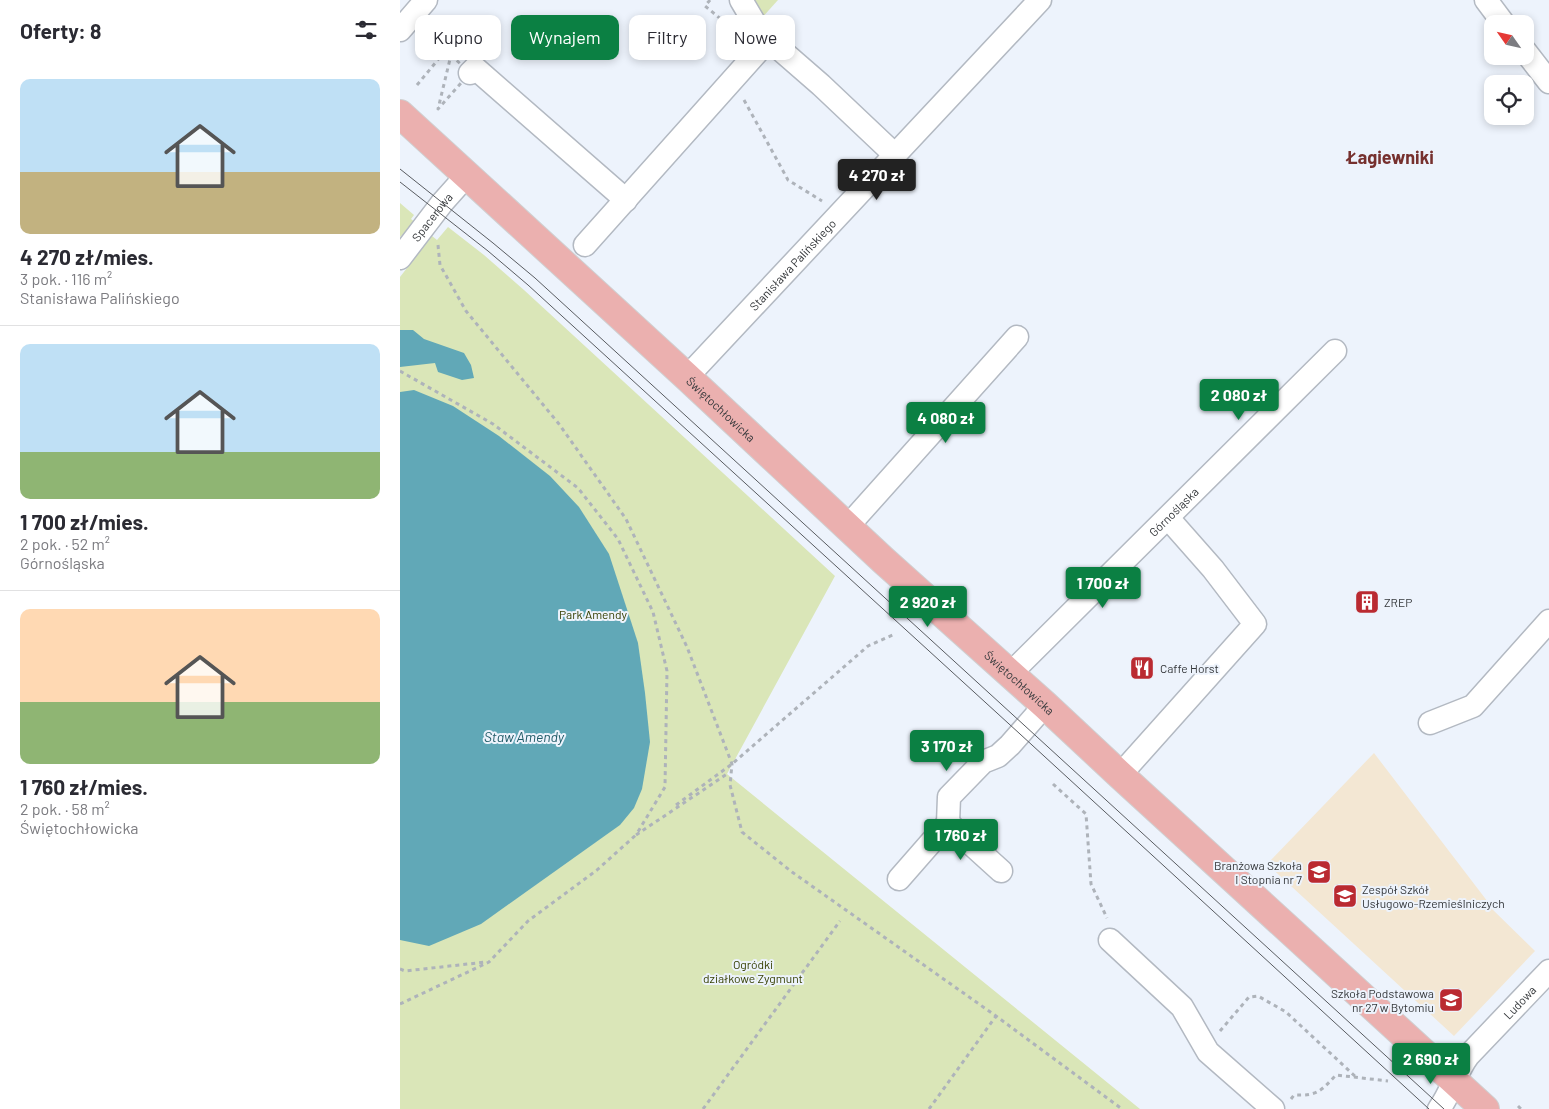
<!DOCTYPE html>
<html lang="pl">
<head>
<meta charset="utf-8">
<style>
  :root { --surface:#fff; --page:#f2f2f3; --text:#2b2b33; --muted:#7c7c81; --line:#e1e1e2; --accent:#0b8043 }
  body { margin:0; font-family:Barlow,sans-serif; background:var(--page); color:var(--text); height:100vh; display:flex; flex-direction:column; font-size:19px; white-space:nowrap }
  * { box-sizing:border-box; margin:0 }
  p { font-size:16px; color:var(--muted) }
  .icon { flex:none; width:28px; height:28px; fill:none; stroke:currentColor; stroke-width:2; stroke-linecap:round; stroke-linejoin:round }
  .map { position:relative; flex:1; overflow:hidden }
  .drawer { display:flex; flex-direction:column; background:var(--surface); width:400px }
  .drawer>* { flex:none }
  .hud { position:absolute; left:15px; top:15px; width:475px; height:45px; display:flex; gap:10px }
  .needle { width:32px; rotate:304deg }
  .buttons { position:absolute; left:1084px; top:15px; display:grid; gap:10px }
  .buttons a { display:grid; place-items:center; width:50px; height:50px; border-radius:10px; background:var(--surface); box-shadow:0 2px 8px #0003; font-size:25px }
  .price { position:absolute; translate:-50% -42px; padding:0 11px; border-radius:5px; background:var(--accent); color:#fff; font-size:16px; line-height:32px; filter:drop-shadow(0 1px 2px #0008) }
  .price::after { content:''; position:absolute; left:50%; top:30px; width:15px; height:11px; margin-left:-8px; background:inherit; clip-path:polygon(0 0,100% 0,50% 100%) }
  .price.on { background:#222; color:#fff }
  ul { padding:0; list-style:none }
  li { display:grid; align-content:center; gap:10px; height:265px; padding:0 20px }
  li+li { border-top:1px solid var(--line) }
  li span { display:grid; place-items:center; height:155px; border-radius:10px; color:#555 }
  li>.icon { margin-inline-start:auto }
  span .icon { width:90px; height:90px; fill:#fffc; stroke-width:1 }
  li b { font-size:21px }
  h2 { display:flex; justify-content:space-between; align-items:center; height:60px; padding:0 20px; font-size:21px }
  .chip { padding:0 18px; border-radius:10px; background:var(--surface); box-shadow:0 2px 8px #0003; font-size:18px; line-height:45px }
  .chip.on { background:var(--accent); color:#fff }
  main { display:flex; flex:1; min-height:0 }
  .map>svg:first-child { display:block }
  .education { fill:#f3e7d3 }
  .green { fill:#dae6b8 }
  .water { fill:#61a8b7 }
  .lines { fill:none; stroke-linecap:round; stroke-linejoin:round }
  .minor-casing { stroke:#b3b9c2; stroke-width:25 }
  .major-casing { stroke:#cfcfd0; stroke-width:30 }
  .path { stroke:#aeb3ba; stroke-width:3; stroke-dasharray:4 4; stroke-linecap:butt }
  .minor { stroke:#fff; stroke-width:22 }
  .major { stroke:#ebb0af; stroke-width:28 }
  .tram { stroke:#595c61; stroke-width:1 }
  .labels { text-anchor:middle; dominant-baseline:central; stroke-width:4; stroke-linejoin:round; paint-order:stroke }
  .street-label { font-size:12px; fill:#35383b; stroke:#edf3fc }
  .poi-label { font-size:12px; fill:#35383b; stroke:#edf3fc; text-anchor:start }
  .park-label { font-size:12px; fill:#353f00; stroke:#edf3fc }
  .water-label { font-size:14px; font-style:italic; fill:#205b67; stroke:#edf3fc }
  .district-label { font-size:18px; font-weight:bold; fill:#76302e; stroke:#edf3fc }
</style>
</head>
<body>
<main>
<section class="drawer">
<h2>Oferty: 8<svg class="icon" aria-label="filters" viewBox="0 0 24 24"><path d="M4 7h16M4 17h16"/><circle cx="9" cy="7" r="2"/><circle cx="15" cy="17" r="2"/></svg></h2>
<ul>
<li><span style="background:linear-gradient(#bfe0f5 60%,#c2b280 0)"><svg class="icon" aria-label="home" viewBox="0 0 24 24"><path d="M3 11l9-7 9 7M6 9v11h12V9"/></svg></span><div><b>4 270 zł/mies.</b><p>3 pok. · 116 m²</p><p>Stanisława Palińskiego</p></div></li>
<li><span style="background:linear-gradient(#bfe0f5 70%,#8fb573 0)"><svg class="icon" aria-label="home" viewBox="0 0 24 24"><path d="M3 11l9-7 9 7M6 9v11h12V9"/></svg></span><div><b>1 700 zł/mies.</b><p>2 pok. · 52 m²</p><p>Górnośląska</p></div></li>
<li><span style="background:linear-gradient(#ffd9b3 60%,#8fb573 0)"><svg class="icon" aria-label="home" viewBox="0 0 24 24"><path d="M3 11l9-7 9 7M6 9v11h12V9"/></svg></span><div><b>1 760 zł/mies.</b><p>2 pok. · 58 m²</p><p>Świętochłowicka</p></div></li>
</ul>
</section>
<div class="map">
<svg width="1149" height="1109" viewBox="0 0 1149 1109">
  <rect width="100%" height="100%" fill="#edf3fc"/>
  <path class="education" d="M974,753L1091,906L1090,907L1135,951L1054,1036L867,864Z"/>
  <g class="green">
    <path d="M350,0H378L360,20Z"/>
    <path d="M0,203L14,215L11,219L16,223L0,237Z"/>
    <path d="M48,227L84,255L124,290L435,576L327,774L740,1109H0V277L32,236L37,240Z"/>
  </g>
  <g class="water">
    <path d="M0,330H13L24,339L64,353L71,365L74,378L62,380L38,372L35,363L0,367Z"/>
    <path d="M14,390L53,406L99,436L150,476L179,507L209,554L238,643L245,693L250,742L242,789L234,808L220,825L81,924L29,946L0,940V392Z"/>
  </g>
  <g class="lines">
    <defs>
      <g id="minor">
        <path d="M341,0L360,32L421,85L494,154"/>
        <path d="M1086,0L1104,24"/>
        <path d="M0,30L26,0"/>
        <path d="M1125,51L1149,82"/>
        <path d="M70,73L75,68L226,200"/>
        <path d="M185,245L369,39"/>
        <path id="s1" d="M0,258L42,203L67,175"/>
        <path id="s2" d="M287,377L640,0"/>
        <path d="M448,526L617,337"/>
        <path id="s3" d="M611,673L935,351"/>
        <path d="M1030,723L1073,706L1149,621"/>
        <path d="M720,775L855,624L813,569L768,518"/>
        <path d="M548,823L601,871"/>
        <path d="M499,879L548,823L549,797L583,762L598,756L610,745L645,705"/>
        <path d="M710,940L782,1007L808,1052L873,1109"/>
        <path id="s4" d="M1039,1109C1051,1093 1056,1072 1068,1056L1149,971"/>
      </g>
      <g id="major">
        <path id="s5" d="M0,114L287,377L483,560L645,705L720,775L1085,1109"/>
      </g>
    </defs>
    <use href="#minor" class="minor-casing"/>
    <use href="#major" class="major-casing"/>
    <g class="path">
      <path d="M310,0L305,6L328,25"/>
      <path d="M51,55L70,73L38,109Z"/>
      <path d="M17,85L46,50L51,55"/>
      <path d="M344,100L388,180L422,201"/>
      <path d="M38,245L40,265L66,311L159,424L226,519L287,647L332,764L330,785L342,832L392,872L596,1016L722,1109"/>
      <path d="M0,371L93,424L178,488L218,539L253,612L267,671L265,787L236,835L327,774"/>
      <path d="M653,784L686,814L691,884L707,918"/>
      <path d="M276,805L332,764L468,646L495,634"/>
      <path d="M0,969L5,971L86,962"/>
      <path d="M0,1004L89,962L128,921L197,870L237,834"/>
      <path d="M820,1031L849,997L858,996L886,1012L957,1078"/>
      <path d="M891,1099L894,1095C917,1096 921,1091 936,1075L988,1081"/>
      <path d="M1118,1106L1121,1109"/>
      <path d="M303,1109L440,921"/>
      <path d="M529,1109L596,1016"/>
    </g>
    <use href="#minor" class="minor"/>
    <use href="#major" class="major"/>
    <g class="tram">
      <path d="M0,169L93,243L135,278L1044,1109"/>
      <path d="M0,182L88,251L128,285L620,734L1029,1109"/>
    </g>
  </g>
  <defs>
    <symbol id="building-square" viewBox="-11 -11 22 22"><rect x="-9" y="-9" width="18" height="18" rx="4" fill="#ba2a31" stroke="#edf3fc"/><path d="M-4-6H4V6H1V3H-1V6H-4ZM-2.5-4.3h1.7v1.8h-1.7ZM.8-4.3h1.7v1.8H.8ZM-2.5-1h1.7V.8h-1.7ZM.8-1h1.7V.8H.8Z" fill="#fff"/></symbol>
    <symbol id="restaurant-square" viewBox="-11 -11 22 22"><rect x="-9" y="-9" width="18" height="18" rx="4" fill="#ba2a31" stroke="#edf3fc"/><path d="M-5-6h1v4h1v-4h1v4h1v-4h1v5L-1.5 .5V6h-2V.5L-5-1ZM5-6V6H3V1.5H1.5Q1.5-4 5-6Z" fill="#fff"/></symbol>
    <symbol id="school-square" viewBox="-11 -11 22 22"><rect x="-9" y="-9" width="18" height="18" rx="4" fill="#ba2a31" stroke="#edf3fc"/><path d="M0-5L7-2L0 1L-7-2ZM-4 1L0 2.5L4 1V4Q0 6-4 4Z" fill="#fff"/></symbol>
  </defs>
  <g fill-rule="evenodd">
    <use href="#building-square" x="953" y="588" width="28" height="28"/>
    <use href="#restaurant-square" x="728" y="654" width="28" height="28"/>
    <use href="#school-square" x="905" y="858" width="28" height="28"/>
    <use href="#school-square" x="931" y="882" width="28" height="28"/>
    <use href="#school-square" x="1037" y="986" width="28" height="28"/>
  </g>
  <g class="labels">
    <g class="street-label">
      <text stroke="none"><textPath href="#s1" startOffset="52">Spacerowa</textPath></text>
      <text stroke="none"><textPath href="#s2" startOffset="154">Stanisława Palińskiego</textPath></text>
      <text stroke="none"><textPath href="#s5" startOffset="436">Świętochłowicka</textPath></text>
      <text stroke="none"><textPath href="#s3" startOffset="229">Górnośląska</textPath></text>
      <text stroke="none"><textPath href="#s5" startOffset="841">Świętochłowicka</textPath></text>
      <text stroke="none"><textPath href="#s4" startOffset="135">Ludowa</textPath></text>
    </g>
    <g class="poi-label">
      <text x="984" y="602">ZREP</text>
      <text x="760" y="668">Caffe Horst</text>
      <text x="902" y="865" text-anchor="end">Branżowa Szkoła<tspan x="902" dy="14">I Stopnia nr 7</tspan></text>
      <text x="962" y="889">Zespół Szkół<tspan x="962" dy="14">Usługowo-Rzemieślniczych</tspan></text>
      <text x="1034" y="993" text-anchor="end">Szkoła Podstawowa<tspan x="1034" dy="14">nr 27 w Bytomiu</tspan></text>
    </g>
    <g class="park-label">
      <text x="193" y="614">Park Amendy</text>
      <text x="353" y="964">Ogródki<tspan x="353" dy="14">działkowe Zygmunt</tspan></text>
    </g>
    <g class="water-label">
      <text x="124" y="736">Staw Amendy</text>
    </g>
    <g class="district-label">
      <text x="990" y="157">Łagiewniki</text>
    </g>
  </g>
</svg>
<div class="buttons">
<a><svg class="needle" viewBox="-14 -14 28 28"><path d="M0-13l5 13h-10z" fill="#e53935"/><path d="M0 13l5-13h-10z" fill="#7c7c81"/></svg></a>
<a><svg class="icon" aria-label="locate" viewBox="0 0 24 24"><circle cx="12" cy="12" r="6"/><path d="M12 2v4M12 18v4M2 12h4M18 12h4"/></svg></a>
</div>
<b class="price on" style="left:477px;top:201px">4 270 zł</b>
<b class="price" style="left:839px;top:421px">2 080 zł</b>
<b class="price" style="left:546px;top:444px">4 080 zł</b>
<b class="price" style="left:703px;top:609px">1 700 zł</b>
<b class="price" style="left:528px;top:628px">2 920 zł</b>
<b class="price" style="left:547px;top:772px">3 170 zł</b>
<b class="price" style="left:561px;top:861px">1 760 zł</b>
<b class="price" style="left:1031px;top:1085px">2 690 zł</b>
<div class="hud">
<a class="chip">Kupno</a>
<a class="chip on">Wynajem</a>
<a class="chip">Filtry</a>
<a class="chip">Nowe</a>
</div>
</div>
</main>
</body>
</html>
